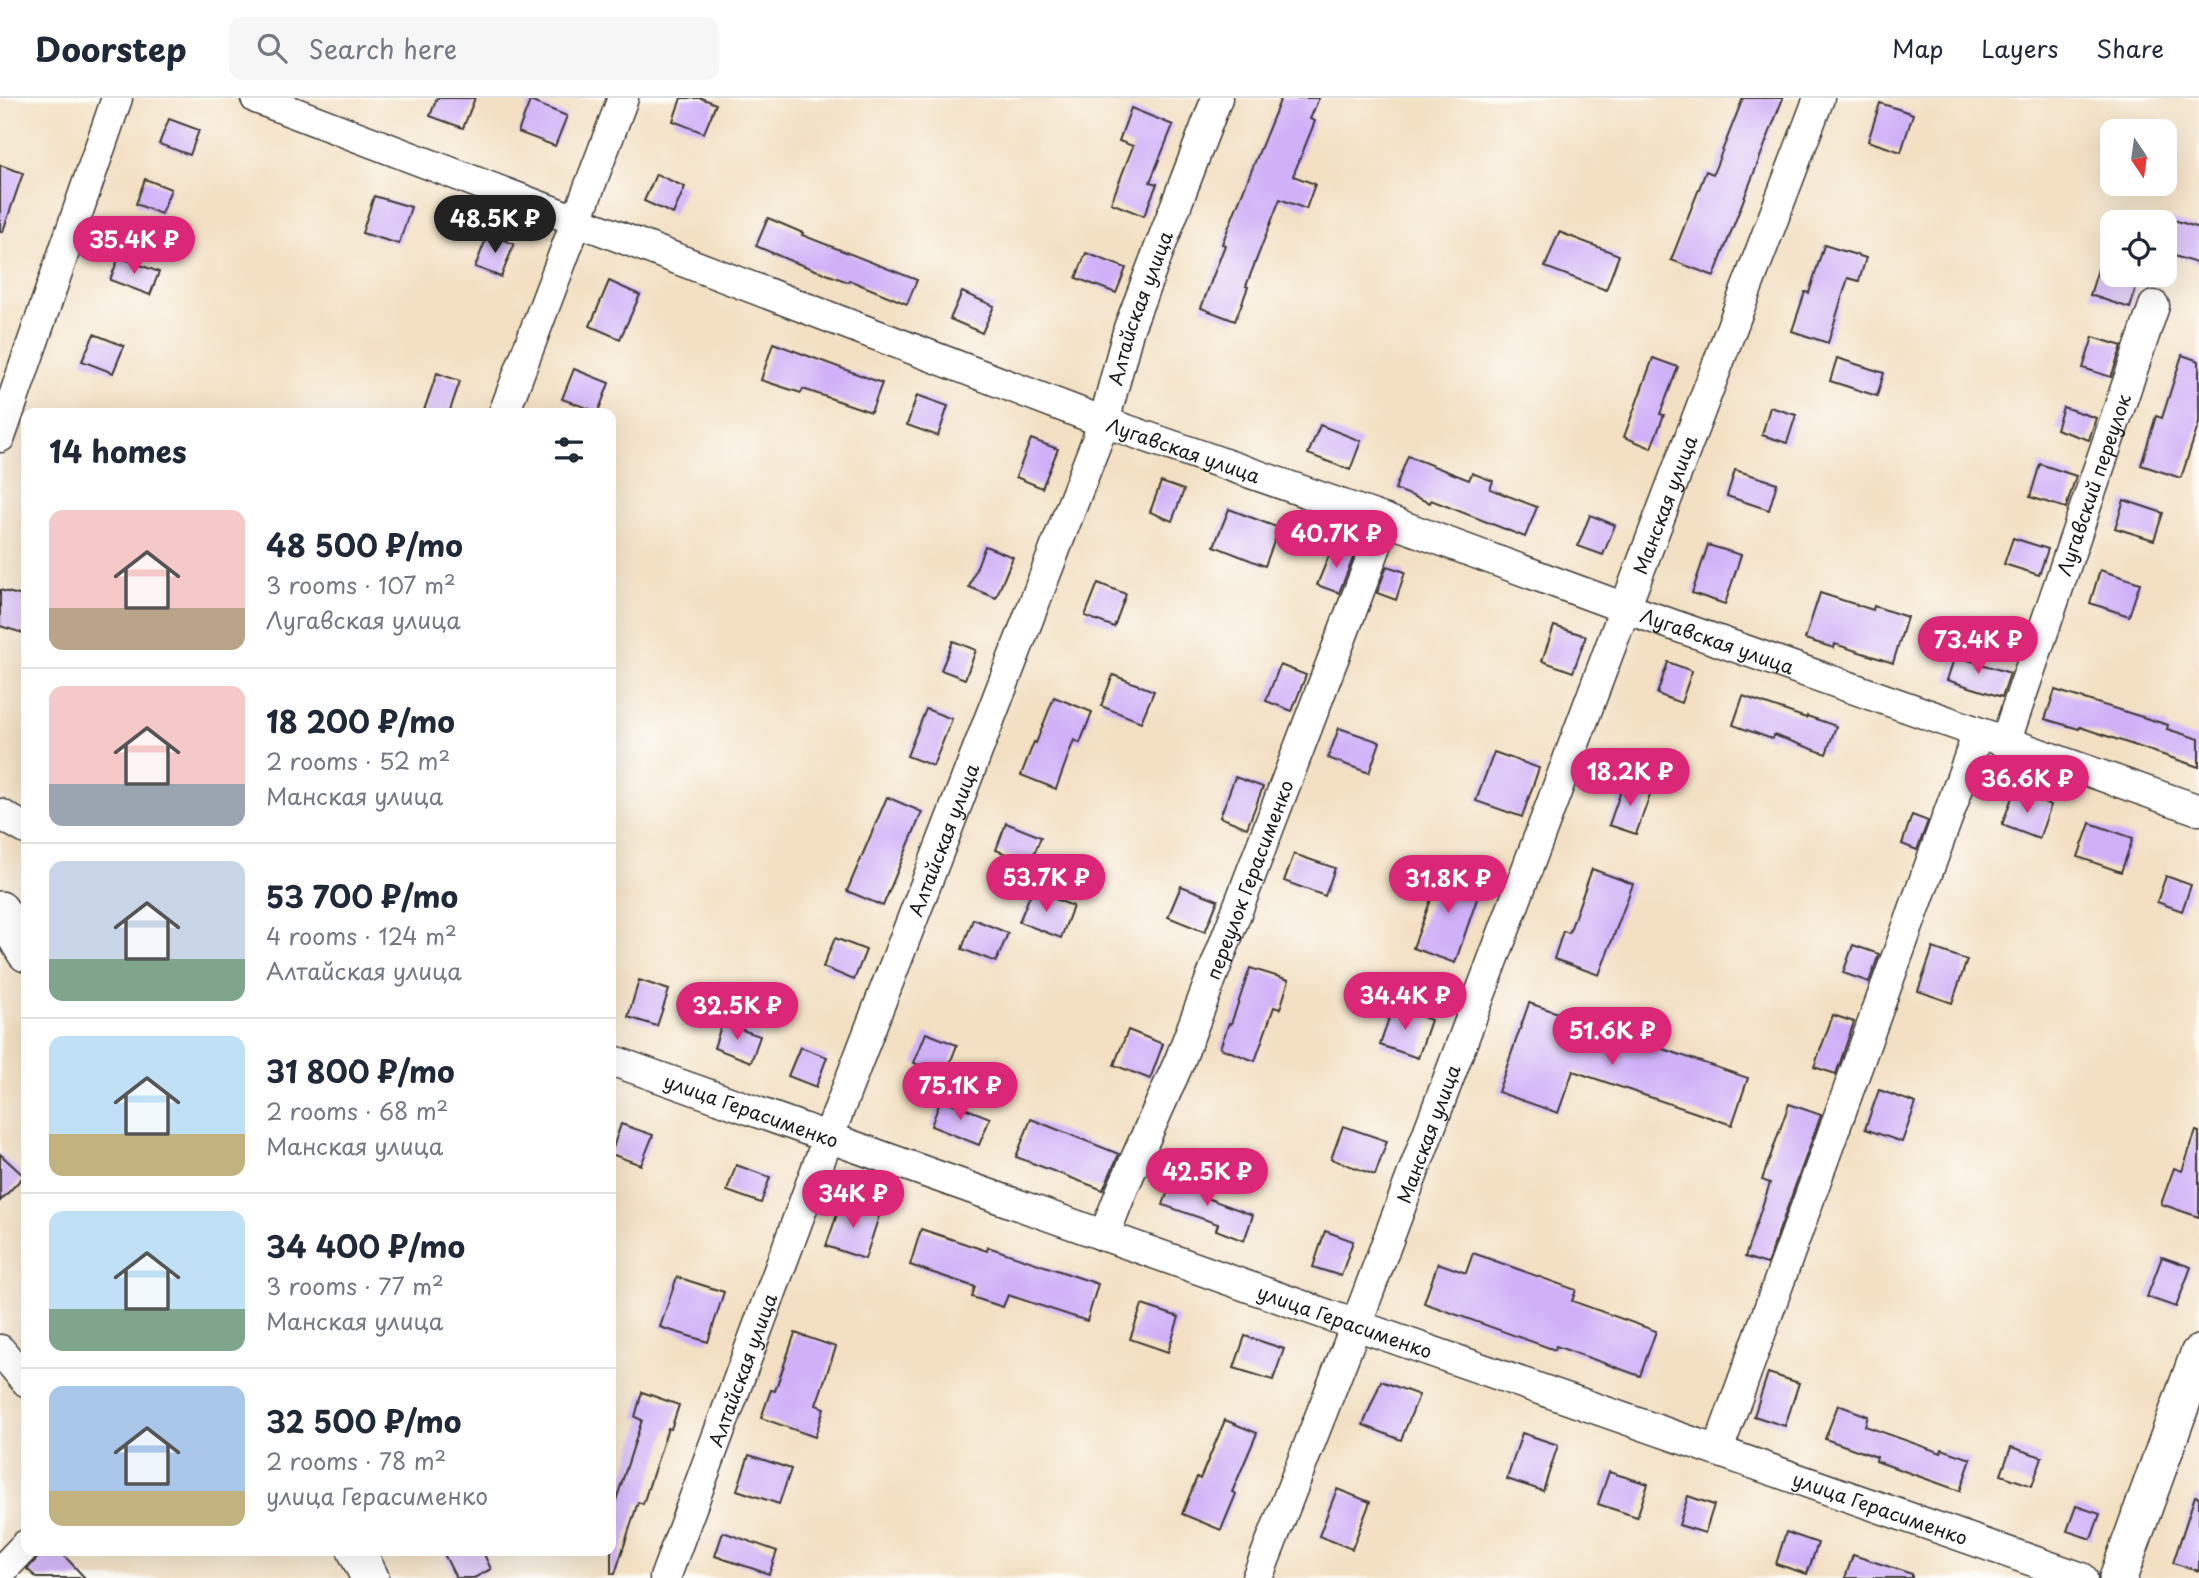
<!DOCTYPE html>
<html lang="en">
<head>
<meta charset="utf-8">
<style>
  :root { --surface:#fff; --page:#f6f6f7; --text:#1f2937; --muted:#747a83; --line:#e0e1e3; --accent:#db2777 }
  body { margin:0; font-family:"Playpen Sans",sans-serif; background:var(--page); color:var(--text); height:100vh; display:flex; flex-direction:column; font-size:26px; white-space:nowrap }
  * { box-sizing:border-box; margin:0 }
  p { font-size:23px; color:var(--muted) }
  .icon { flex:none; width:38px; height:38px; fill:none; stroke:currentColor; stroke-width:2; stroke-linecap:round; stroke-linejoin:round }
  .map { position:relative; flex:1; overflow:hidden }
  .side { position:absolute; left:21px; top:310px; width:595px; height:1148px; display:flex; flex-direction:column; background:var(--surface); border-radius:14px; box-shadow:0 7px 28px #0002 }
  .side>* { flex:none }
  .needle { width:46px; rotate:167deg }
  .fabs { position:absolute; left:2100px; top:21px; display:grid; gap:14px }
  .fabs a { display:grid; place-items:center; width:77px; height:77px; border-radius:14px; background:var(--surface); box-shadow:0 7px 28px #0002; font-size:35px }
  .price { position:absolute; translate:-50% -60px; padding:0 16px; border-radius:24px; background:var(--accent); color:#fff; font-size:23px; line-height:46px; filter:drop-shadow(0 2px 4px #0008) }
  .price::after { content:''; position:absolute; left:50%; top:42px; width:21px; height:16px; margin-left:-10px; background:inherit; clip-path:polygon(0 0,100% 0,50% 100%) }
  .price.current { background:#222; color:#fff }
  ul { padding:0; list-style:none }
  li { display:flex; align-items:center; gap:21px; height:175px; padding:0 28px }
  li+li { border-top:2px solid var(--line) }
  li span { display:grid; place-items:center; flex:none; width:196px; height:140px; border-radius:14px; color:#555 }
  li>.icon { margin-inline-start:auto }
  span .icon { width:84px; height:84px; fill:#fffc; stroke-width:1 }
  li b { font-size:30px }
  h2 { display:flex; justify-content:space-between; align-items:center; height:84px; padding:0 28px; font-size:30px }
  header { display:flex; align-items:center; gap:42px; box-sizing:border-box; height:98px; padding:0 35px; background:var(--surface); border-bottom:2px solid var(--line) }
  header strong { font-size:33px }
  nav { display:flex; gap:38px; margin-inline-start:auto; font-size:24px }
  .search { width:490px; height:63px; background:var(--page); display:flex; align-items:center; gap:18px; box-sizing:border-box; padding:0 24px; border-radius:14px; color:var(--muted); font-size:26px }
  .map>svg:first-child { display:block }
  .building { fill:#d0b1f8 }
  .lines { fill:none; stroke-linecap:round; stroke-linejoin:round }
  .minor-casing { stroke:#3c3935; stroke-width:33 }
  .major-casing { stroke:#3c3935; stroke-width:40 }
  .minor { stroke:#fff; stroke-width:30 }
  .major { stroke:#fff; stroke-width:37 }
  .labels { text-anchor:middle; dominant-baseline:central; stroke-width:6; stroke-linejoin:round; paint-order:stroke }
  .street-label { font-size:19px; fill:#1c1c1c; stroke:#fdfcf7 }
</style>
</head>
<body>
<header>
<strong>Doorstep</strong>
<div class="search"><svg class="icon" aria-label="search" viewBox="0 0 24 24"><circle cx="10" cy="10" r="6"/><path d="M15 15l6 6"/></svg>Search here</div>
<nav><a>Map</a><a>Layers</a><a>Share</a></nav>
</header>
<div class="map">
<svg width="2199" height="1480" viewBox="0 0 2199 1480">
  <rect width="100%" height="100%" fill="#fdfcf7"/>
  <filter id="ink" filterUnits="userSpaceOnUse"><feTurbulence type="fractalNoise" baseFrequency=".0143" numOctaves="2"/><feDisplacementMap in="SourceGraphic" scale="14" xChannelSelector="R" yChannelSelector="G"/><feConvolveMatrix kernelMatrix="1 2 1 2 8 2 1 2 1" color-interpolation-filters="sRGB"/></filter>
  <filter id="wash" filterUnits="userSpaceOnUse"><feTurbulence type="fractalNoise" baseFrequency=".00686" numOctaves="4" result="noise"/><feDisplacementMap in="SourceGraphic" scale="28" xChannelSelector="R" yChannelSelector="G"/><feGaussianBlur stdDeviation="1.57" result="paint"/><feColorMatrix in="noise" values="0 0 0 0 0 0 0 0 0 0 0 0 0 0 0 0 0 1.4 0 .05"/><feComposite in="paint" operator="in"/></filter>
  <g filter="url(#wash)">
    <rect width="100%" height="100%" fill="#f3e0c3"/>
    <g id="blocks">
      <g class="building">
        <path d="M437,0H475L463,30L430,18Z"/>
        <path d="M681,0H701L716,6L704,35L673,23Z"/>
        <path d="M1281,0H1319L1310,21L1315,23L1293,78L1315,86L1306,111L1280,101L1246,188L1248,189L1235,223L1201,210L1225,147L1222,146L1235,113Z"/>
        <path d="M1743,0H1783L1714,178L1671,162L1706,73L1713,76Z"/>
        <path d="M530,3L567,18L555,48L518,34Z"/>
        <path d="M1880,5L1913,16L1901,54L1868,43Z"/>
        <path d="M1131,10L1173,27L1150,84L1157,86L1144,118L1111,105L1133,48L1119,43Z"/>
        <path d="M169,21L199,32L190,57L159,46Z"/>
        <path d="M0,67L23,75L3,133H0Z"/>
        <path d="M656,76L685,89L673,116L644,103Z"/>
        <path d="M145,81L171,91L161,116L136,106Z"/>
        <path d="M374,98L411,109L399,146L362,135Z"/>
        <path d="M768,120L803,135L802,137L917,182L907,206L849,182L848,184L791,163L756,148Z"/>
        <path d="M2171,121L2199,130V166L2165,155V140Z"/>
        <path d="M1559,134L1619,157L1606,192L1545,169Z"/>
        <path d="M488,136L514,146L501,179L475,169Z"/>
        <path d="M2108,139L2112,140V177H2140L2130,210L2090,197Z"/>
        <path d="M1824,147L1866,160L1859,183L1848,180L1828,245L1792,233L1805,194L1809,195Z"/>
        <path d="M1086,155L1126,170L1116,195L1076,180Z"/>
        <path d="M119,159L159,174L150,197L110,182Z"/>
        <path d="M609,183L640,197L620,241L590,228Z"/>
        <path d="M962,194L994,208L982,235L950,221Z"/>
        <path d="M94,236L124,248L113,275L82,263Z"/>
        <path d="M2093,239L2122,248L2111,279L2083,270Z"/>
        <path d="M773,245L882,285L871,314L803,291L801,295L761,282Z"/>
        <path d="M2182,257L2199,263V325L2181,380L2141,367L2156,318L2162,320Z"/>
        <path d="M1653,260L1678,269L1660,316L1664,317L1651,350L1624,339Z"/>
        <path d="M1837,260L1884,275L1877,298L1830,283Z"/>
        <path d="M574,271L609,285L598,314L562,301Z"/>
        <path d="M437,275L460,283L449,315H423Z"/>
        <path d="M917,297L948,308L938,338L907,327Z"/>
        <path d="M1770,309L1796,317L1787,345L1762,337Z"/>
        <path d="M2063,309L2096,320L2089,342L2056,331Z"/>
        <path d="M1320,327L1361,343L1350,372L1308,356Z"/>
        <path d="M1031,341L1058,351L1042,390L1016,379Z"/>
        <path d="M1408,358L1469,382L1472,375L1493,383L1490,391L1537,409L1525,439L1431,402L1430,405L1395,391Z"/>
        <path d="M2040,366L2076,378L2066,410L2030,399Z"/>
        <path d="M1735,372L1777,385L1769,412L1727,398Z"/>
        <path d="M1161,384L1184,392L1172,423L1150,414Z"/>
        <path d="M2124,402L2163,415L2154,442L2115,430Z"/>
        <path d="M1229,411L1279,430L1265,468L1214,448Z"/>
        <path d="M1590,417L1615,427L1603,457L1578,448Z"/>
        <path d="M2013,440L2048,451L2039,477L2004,466Z"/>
        <path d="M1708,447L1741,457L1725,506L1692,495Z"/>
        <path d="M985,448L1013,459L996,500L969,489Z"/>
        <path d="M1332,450L1354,458L1339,495L1317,487Z"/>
        <path d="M1387,468L1405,474L1396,502L1377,495Z"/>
        <path d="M2100,472L2140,485L2129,518L2090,505Z"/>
        <path d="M1098,485L1126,496L1114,529L1085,518Z"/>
        <path d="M0,492L26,499V536L0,528Z"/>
        <path d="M1820,495L1873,512L1874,508L1907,519L1893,565L1835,546L1834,550L1805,541Z"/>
        <path d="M1554,528L1586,538L1573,574L1542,563Z"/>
        <path d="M953,543L976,552L965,581L941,572Z"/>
        <path d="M1955,558L2010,575L2002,599L1947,582Z"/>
        <path d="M1668,564L1692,573L1681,605L1657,596Z"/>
        <path d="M1280,567L1306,577L1292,613L1266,603Z"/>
        <path d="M1113,577L1154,593L1141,624L1101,608Z"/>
        <path d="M2055,592L2168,627L2167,631L2199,641V669L2080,629L2079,631L2045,621Z"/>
        <path d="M1743,598L1806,620L1807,618L1836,628L1826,656L1774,637L1772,641L1733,627Z"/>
        <path d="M1054,599L1092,614L1080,645L1074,642L1056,691L1021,677L1034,644L1036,645Z"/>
        <path d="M926,611L952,621L933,668L907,658Z"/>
        <path d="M1339,630L1380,644L1369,675L1328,660Z"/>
        <path d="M1494,654L1539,670L1522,719L1476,703Z"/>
        <path d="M1235,679L1263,689L1247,730L1220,719Z"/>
        <path d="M1624,684L1651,694L1636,736L1609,727Z"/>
        <path d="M2014,694L2051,707L2039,741L2002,727Z"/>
        <path d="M887,699L922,714L883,808L847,793Z"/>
        <path d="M1912,717L1928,723L1917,752L1902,746Z"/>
        <path d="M1006,725L1041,739L1030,766L996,752Z"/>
        <path d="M2090,725L2133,740L2121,774L2078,759Z"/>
        <path d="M1294,756L1335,770L1325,798L1284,783Z"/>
        <path d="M1443,769L1483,783L1455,865L1413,850Z"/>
        <path d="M1592,771L1633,786L1599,877L1554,861L1563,833L1569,835Z"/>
        <path d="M2166,778L2191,787L2182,813L2157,804Z"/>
        <path d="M1181,788L1218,802L1205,834L1168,819Z"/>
        <path d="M1032,792L1073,808L1061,840L1019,824Z"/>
        <path d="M973,821L1008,835L996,864L962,851Z"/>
        <path d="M835,840L866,852L854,882L823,869Z"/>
        <path d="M1853,847L1879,856L1869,884L1843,875Z"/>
        <path d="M1933,850L1967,862L1952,905L1918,893Z"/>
        <path d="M1250,870L1289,882L1280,911L1274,909L1255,963L1220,950L1229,925L1231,926Z"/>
        <path d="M639,882L669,892L657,928L628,919Z"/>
        <path d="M1529,905L1748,980L1732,1027L1573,973L1558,1015L1498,994Z"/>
        <path d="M1393,908L1431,922L1418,960L1380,947Z"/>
        <path d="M1833,917L1854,924L1836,976L1814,969Z"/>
        <path d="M722,925L760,938L751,964L714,950Z"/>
        <path d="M1128,932L1163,946L1150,981L1114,967Z"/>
        <path d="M926,935L957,947L945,978L914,965Z"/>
        <path d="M800,949L827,959L816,989L788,978Z"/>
        <path d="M1879,992L1916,1005L1902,1044L1865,1031Z"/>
        <path d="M941,1001L990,1020L979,1047L931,1028Z"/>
        <path d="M1789,1006L1821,1017L1767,1166L1745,1159L1770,1085L1762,1082Z"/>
        <path d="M1031,1021L1119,1056L1103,1092L1016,1059Z"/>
        <path d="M621,1026L653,1037L641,1067L611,1056Z"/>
        <path d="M1343,1028L1387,1043L1375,1077L1331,1061Z"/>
        <path d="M2196,1033L2199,1034V1119L2161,1106L2174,1070L2182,1073Z"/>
        <path d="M0,1056L24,1078L0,1103Z"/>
        <path d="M736,1067L770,1079L761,1105L727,1093Z"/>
        <path d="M1174,1076L1205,1088L1201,1098L1253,1117L1244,1143L1216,1132L1218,1126L1163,1107Z"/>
        <path d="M842,1102L880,1115L865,1161L826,1148Z"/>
        <path d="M921,1131L987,1153L988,1149L1098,1186L1087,1223L1008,1197L1003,1209L972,1199L975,1189L910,1167Z"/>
        <path d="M1325,1133L1353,1143L1341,1178L1313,1169Z"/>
        <path d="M1473,1155L1576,1192L1572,1203L1656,1233L1640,1278L1556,1248L1555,1252L1424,1205L1438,1165L1466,1175Z"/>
        <path d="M2162,1159L2191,1169L2176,1209L2147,1199Z"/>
        <path d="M677,1179L724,1194L708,1244L660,1229Z"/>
        <path d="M1142,1207L1179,1219L1168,1254L1130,1241Z"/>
        <path d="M795,1235L836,1249L816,1307L824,1310L815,1339L761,1320L771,1292L775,1293Z"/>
        <path d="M1245,1238L1284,1251L1273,1282L1234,1270Z"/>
        <path d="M1768,1275L1799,1285L1785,1328L1754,1318Z"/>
        <path d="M1381,1283L1419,1297L1401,1342L1363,1327Z"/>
        <path d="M642,1294L679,1307L671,1331L668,1330L643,1406L638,1404L615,1476H611V1418L642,1322L635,1319Z"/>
        <path d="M1838,1307L1868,1318L1865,1328L1941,1355L1942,1351L1971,1361L1960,1393L1876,1363L1877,1359L1825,1341Z"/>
        <path d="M1225,1322L1257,1335L1232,1394L1236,1396L1221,1432L1182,1416L1197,1379L1200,1381Z"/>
        <path d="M1522,1335L1558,1347L1543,1393L1507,1381Z"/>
        <path d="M2011,1349L2042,1359L2032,1388L2001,1377Z"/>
        <path d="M749,1357L791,1371L779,1406L737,1392Z"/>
        <path d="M1609,1374L1648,1386L1637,1419L1598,1406Z"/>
        <path d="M1337,1391L1370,1404L1352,1451L1319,1438Z"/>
        <path d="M1688,1398L1714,1407L1705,1435L1679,1427Z"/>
        <path d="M2195,1398L2199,1399V1473L2173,1465Z"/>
        <path d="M2076,1408L2100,1416L2091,1441L2067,1433Z"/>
        <path d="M723,1434L777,1453L769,1476L715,1458Z"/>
        <path d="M1786,1434L1818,1445L1807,1476L1776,1466Z"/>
        <path d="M45,1452H59L85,1480H37L27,1471Z"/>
        <path d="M442,1452H482L491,1471L474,1480H456Z"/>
        <path d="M1853,1457L1912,1476V1480H1845Z"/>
      </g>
    </g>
  </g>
  <g filter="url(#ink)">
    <use href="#blocks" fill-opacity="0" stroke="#3c3935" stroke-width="2"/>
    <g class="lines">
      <defs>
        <g id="minor">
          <path id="s1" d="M256,0L1104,324L1386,422L1625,510L2199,712"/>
          <path d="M504,315L623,0"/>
          <path d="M0,339L117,0"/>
          <path id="s2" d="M2005,645L2154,208"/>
          <path d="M0,716L26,731"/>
          <path id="s3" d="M611,962L1356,1227L2082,1480"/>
          <path id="s4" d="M1104,1138L1122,1092L1180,962L1386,422"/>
          <path d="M0,1252L26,1283"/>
          <path d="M1718,1352L1978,635"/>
          <path d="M0,1474L26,1447"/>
          <path id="s5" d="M665,1480L828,1040L1104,324L1129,230L1217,0"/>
          <path id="s6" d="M1257,1480L1356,1227L1625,510L1819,0"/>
        </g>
        <g id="major">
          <path d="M0,812L26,855"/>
          <path d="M356,1452L370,1480"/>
          <path d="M2118,1480L2199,1256"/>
        </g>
      </defs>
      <use href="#minor" class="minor-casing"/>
      <use href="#major" class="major-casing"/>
      <use href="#minor" class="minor"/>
      <use href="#major" class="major"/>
    </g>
  </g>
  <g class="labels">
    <g class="street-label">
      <text stroke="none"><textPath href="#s5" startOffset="1356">Алтайская улица</textPath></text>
      <text stroke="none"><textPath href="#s1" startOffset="992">Лугавская улица</textPath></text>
      <text stroke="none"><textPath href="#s2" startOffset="273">Лугавский переулок</textPath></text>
      <text stroke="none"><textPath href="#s6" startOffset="1148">Манская улица</textPath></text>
      <text stroke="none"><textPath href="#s1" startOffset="1559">Лугавская улица</textPath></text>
      <text stroke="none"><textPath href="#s5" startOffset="789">Алтайская улица</textPath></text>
      <text stroke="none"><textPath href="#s4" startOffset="385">переулок Герасименко</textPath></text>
      <text stroke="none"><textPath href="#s3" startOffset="149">улица Герасименко</textPath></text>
      <text stroke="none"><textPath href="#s6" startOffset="476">Манская улица</textPath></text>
      <text stroke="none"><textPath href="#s3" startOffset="779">улица Герасименко</textPath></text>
      <text stroke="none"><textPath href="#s5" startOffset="222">Алтайская улица</textPath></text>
      <text stroke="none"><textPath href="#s3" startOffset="1346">улица Герасименко</textPath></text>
    </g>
  </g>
</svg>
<div class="fabs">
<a><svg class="needle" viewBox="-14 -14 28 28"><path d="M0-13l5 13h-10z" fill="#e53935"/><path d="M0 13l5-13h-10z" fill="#747a83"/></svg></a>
<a><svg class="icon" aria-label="locate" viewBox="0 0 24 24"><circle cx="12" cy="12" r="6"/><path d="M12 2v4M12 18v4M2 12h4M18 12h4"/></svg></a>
</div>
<b class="price current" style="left:495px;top:157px">48.5K ₽</b>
<b class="price" style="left:134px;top:178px">35.4K ₽</b>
<b class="price" style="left:1336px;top:472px">40.7K ₽</b>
<b class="price" style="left:1978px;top:578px">73.4K ₽</b>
<b class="price" style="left:1630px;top:710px">18.2K ₽</b>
<b class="price" style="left:2027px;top:717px">36.6K ₽</b>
<b class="price" style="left:1046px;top:816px">53.7K ₽</b>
<b class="price" style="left:1448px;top:817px">31.8K ₽</b>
<b class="price" style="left:1405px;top:934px">34.4K ₽</b>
<b class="price" style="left:737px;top:944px">32.5K ₽</b>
<b class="price" style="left:1612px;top:969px">51.6K ₽</b>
<b class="price" style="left:960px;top:1024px">75.1K ₽</b>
<b class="price" style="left:1207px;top:1110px">42.5K ₽</b>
<b class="price" style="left:853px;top:1132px">34K ₽</b>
<section class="side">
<h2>14 homes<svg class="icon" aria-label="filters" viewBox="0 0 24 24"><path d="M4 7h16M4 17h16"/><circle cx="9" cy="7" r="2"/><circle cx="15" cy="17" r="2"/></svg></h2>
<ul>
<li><span style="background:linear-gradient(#f6c9c9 70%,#b9a48a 0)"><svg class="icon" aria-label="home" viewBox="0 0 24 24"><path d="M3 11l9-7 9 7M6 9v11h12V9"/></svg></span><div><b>48 500 ₽/mo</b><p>3 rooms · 107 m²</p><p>Лугавская улица</p></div></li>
<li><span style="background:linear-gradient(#f6c9c9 70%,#9aa5b1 0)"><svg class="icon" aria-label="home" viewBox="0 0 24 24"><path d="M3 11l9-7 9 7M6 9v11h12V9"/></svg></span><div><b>18 200 ₽/mo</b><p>2 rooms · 52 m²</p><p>Манская улица</p></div></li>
<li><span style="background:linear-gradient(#c9d6e8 70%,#7fa58c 0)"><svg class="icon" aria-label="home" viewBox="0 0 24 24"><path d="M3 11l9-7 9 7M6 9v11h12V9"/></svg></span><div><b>53 700 ₽/mo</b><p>4 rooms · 124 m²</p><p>Алтайская улица</p></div></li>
<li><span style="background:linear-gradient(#bfe0f5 70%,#c2b280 0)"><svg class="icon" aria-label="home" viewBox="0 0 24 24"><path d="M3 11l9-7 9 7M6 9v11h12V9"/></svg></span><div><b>31 800 ₽/mo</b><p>2 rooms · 68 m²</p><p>Манская улица</p></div></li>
<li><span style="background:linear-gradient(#bfe0f5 70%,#7fa58c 0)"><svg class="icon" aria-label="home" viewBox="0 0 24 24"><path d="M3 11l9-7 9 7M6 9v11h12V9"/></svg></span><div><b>34 400 ₽/mo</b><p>3 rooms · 77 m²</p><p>Манская улица</p></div></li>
<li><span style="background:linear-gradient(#a9c7e8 75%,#c2b280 0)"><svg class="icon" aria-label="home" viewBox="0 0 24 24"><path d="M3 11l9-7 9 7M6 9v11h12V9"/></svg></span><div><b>32 500 ₽/mo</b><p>2 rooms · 78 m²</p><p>улица Герасименко</p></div></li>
</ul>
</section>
</div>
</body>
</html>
